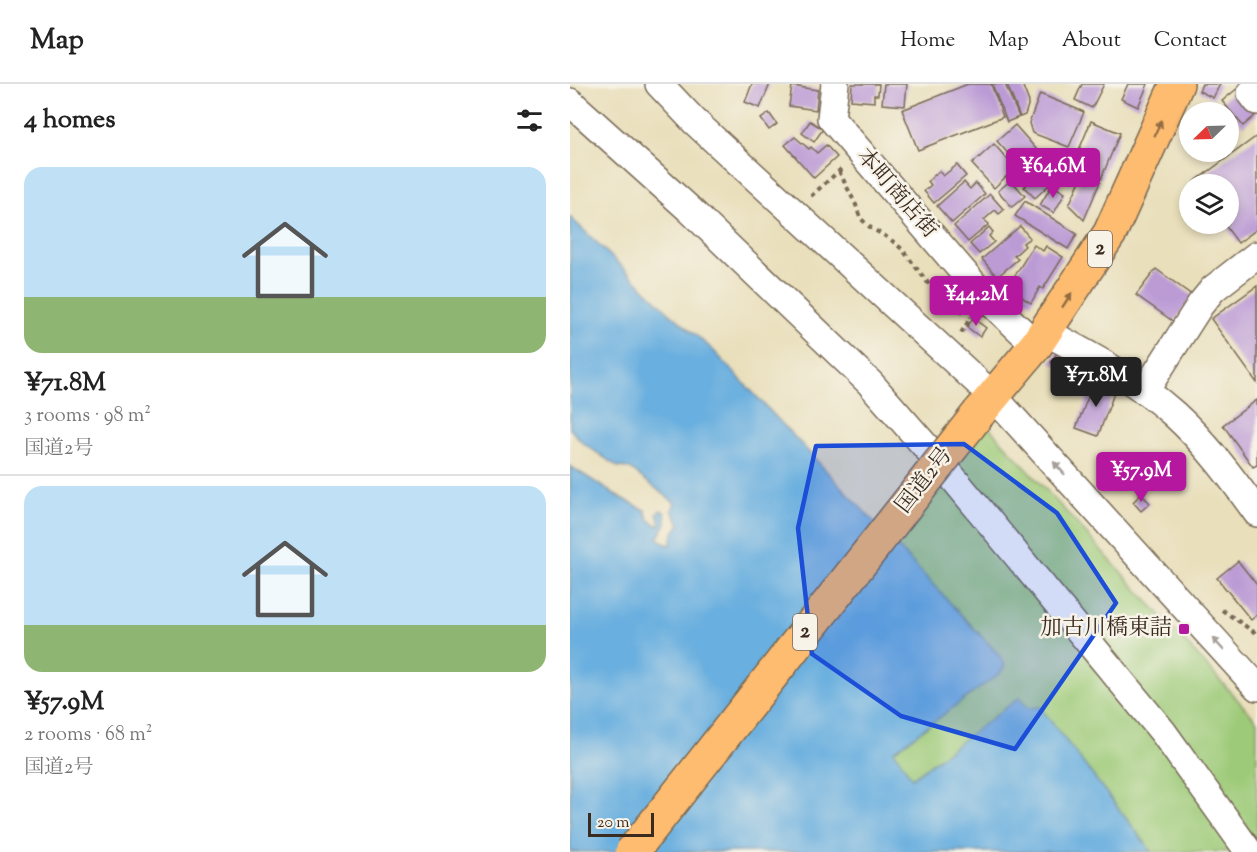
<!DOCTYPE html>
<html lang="en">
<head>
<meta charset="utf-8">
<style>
  :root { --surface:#fff; --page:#f2f2f2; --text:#222; --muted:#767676; --line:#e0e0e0; --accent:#b5179e }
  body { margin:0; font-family:"Sorts Mill Goudy","Noto Serif JP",serif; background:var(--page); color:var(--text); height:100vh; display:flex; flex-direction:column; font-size:22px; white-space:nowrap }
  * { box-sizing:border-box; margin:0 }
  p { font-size:20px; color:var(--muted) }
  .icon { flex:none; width:33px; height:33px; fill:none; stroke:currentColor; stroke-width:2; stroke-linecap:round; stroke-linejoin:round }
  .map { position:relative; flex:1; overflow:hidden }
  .sheet { display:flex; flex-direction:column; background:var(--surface); width:570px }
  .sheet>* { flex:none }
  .needle { width:39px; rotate:247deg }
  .tools { position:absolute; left:609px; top:18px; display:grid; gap:12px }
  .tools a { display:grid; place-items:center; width:60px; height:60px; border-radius:50%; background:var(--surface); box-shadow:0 3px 9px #0003; font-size:30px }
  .scale { position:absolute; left:18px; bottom:15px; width:66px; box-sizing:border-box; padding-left:6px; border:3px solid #3b2a1e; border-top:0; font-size:16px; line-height:21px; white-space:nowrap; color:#3b2a1e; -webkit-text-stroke:4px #f7f3e8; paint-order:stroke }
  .price { position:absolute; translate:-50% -51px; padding:0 14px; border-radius:6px; background:var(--accent); color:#fff; font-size:20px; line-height:39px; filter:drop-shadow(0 2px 3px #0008) }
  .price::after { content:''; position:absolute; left:50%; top:36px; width:18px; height:14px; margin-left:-9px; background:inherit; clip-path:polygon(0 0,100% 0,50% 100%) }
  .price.selected { background:#222; color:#fff }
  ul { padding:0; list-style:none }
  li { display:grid; align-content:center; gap:12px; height:318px; padding:0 24px }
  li+li { border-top:2px solid var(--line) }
  li span { display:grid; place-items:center; height:186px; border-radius:18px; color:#555 }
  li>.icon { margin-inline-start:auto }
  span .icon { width:108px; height:108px; fill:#fffc; stroke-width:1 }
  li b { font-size:26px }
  h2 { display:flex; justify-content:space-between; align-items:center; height:72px; padding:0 24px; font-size:26px }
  header { display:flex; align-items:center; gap:36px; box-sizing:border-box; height:84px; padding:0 30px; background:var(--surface); border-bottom:2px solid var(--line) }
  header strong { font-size:28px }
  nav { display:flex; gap:33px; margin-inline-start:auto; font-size:21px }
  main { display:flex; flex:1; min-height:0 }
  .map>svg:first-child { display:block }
  .green { fill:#9dca78; stroke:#6c7a4b; stroke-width:1.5 }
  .water { fill:#69afdf; stroke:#526c7e; stroke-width:1.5 }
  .building { fill:#bc9bd5 }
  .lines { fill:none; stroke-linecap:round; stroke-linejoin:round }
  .minor-casing { stroke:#786955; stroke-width:30 }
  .highway-casing { stroke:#786955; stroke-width:36 }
  .path { stroke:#786955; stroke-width:4; stroke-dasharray:4.5 4.5; stroke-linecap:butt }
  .minor { stroke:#fff; stroke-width:27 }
  .highway { stroke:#febc70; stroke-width:33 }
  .highway-bridge-casing { stroke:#786955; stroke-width:36; stroke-linecap:butt }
  .highway-bridge { stroke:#febc70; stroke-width:33 }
  .oneway { fill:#936c43 }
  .oneway2 { fill:#a79f9a }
  .marked { fill:#1d4ed8; fill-opacity:0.2; stroke:#1d4ed8; stroke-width:4.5; stroke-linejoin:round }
  .poi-dot { fill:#b5179e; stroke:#f7f3e8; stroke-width:2 }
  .labels { text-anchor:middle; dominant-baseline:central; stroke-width:5; stroke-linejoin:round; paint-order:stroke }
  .shield { fill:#f7f3e8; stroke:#73665b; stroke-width:1.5 }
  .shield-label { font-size:21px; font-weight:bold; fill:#3b2a1e }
  .street-label { font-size:22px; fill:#3b2a1e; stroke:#f7f3e8 }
  .poi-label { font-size:22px; fill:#3b2a1e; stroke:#f7f3e8; text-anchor:end }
</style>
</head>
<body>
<header>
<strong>Map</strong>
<nav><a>Home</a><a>Map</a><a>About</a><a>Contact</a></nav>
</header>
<main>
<section class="sheet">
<h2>4 homes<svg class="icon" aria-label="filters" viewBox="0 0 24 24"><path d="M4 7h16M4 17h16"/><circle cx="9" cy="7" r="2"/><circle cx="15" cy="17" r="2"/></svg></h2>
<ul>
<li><span style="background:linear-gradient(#bfe0f5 70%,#8fb573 0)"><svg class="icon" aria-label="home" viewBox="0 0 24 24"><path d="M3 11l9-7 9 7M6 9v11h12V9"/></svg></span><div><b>¥71.8M</b><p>3 rooms · 98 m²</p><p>国道2号</p></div></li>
<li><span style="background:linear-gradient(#bfe0f5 75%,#8fb573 0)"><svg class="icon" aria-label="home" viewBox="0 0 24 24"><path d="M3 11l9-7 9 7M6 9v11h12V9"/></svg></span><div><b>¥57.9M</b><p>2 rooms · 68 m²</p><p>国道2号</p></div></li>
</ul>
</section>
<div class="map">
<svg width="687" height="768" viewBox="0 0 687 768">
  <rect width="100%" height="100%" fill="#f7f3e8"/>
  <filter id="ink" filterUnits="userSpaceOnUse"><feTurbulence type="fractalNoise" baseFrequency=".0167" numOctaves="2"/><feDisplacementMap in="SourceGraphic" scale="12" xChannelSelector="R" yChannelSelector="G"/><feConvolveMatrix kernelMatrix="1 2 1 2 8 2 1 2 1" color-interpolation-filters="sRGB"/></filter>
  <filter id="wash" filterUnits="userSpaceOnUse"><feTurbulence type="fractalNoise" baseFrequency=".008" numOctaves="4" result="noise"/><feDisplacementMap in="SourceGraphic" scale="24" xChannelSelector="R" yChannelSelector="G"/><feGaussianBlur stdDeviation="1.35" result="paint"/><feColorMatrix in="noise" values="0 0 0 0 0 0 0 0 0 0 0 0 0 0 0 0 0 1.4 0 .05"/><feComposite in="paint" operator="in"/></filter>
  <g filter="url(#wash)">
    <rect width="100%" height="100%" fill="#e9dfbb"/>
    <path class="green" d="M415,339L687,637V768H582L470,624L342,695L323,667L430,589L435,581L428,570L320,455Z"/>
    <path class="water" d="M0,133L99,228L142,265L428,570L435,581L430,589L324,667L342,694L449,614L458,624L470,623L582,768H0V382L49,413L75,426L79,436L89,442L91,440L87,430L91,426L95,429L96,439L88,454L94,459L101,461L103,450L110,440L102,426L105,419L59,384L48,383L13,359L0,345Z"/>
    <g id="blocks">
      <g class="building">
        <path d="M182,0H200L190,24L175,18Z"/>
        <path d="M282,0H309L308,11H304V18L281,16Z"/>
        <path d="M314,0H337L335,22L312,20Z"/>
        <path d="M398,0H421L433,33L348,66L332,26Z"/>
        <path d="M422,0H435L449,33L437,38Z"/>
        <path d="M437,0H452L459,18L455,31L450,33Z"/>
        <path d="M512,0H534L522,24L505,16Z"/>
        <path d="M558,0H578L568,23L551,15Z"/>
        <path d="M632,0H650L643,14L629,7Z"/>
        <path d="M222,2L248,6L246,26L219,22Z"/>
        <path d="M669,3L687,30L673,42L652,17Z"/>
        <path d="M470,10L514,28L499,63L462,49L459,39Z"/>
        <path d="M199,29L207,40L199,46L191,35Z"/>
        <path d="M240,37L253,45L244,58L232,49Z"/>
        <path d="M521,37L550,49L531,95L502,83Z"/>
        <path d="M445,41L467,66L449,82L427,57Z"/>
        <path d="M687,52V145L668,159L654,140H658V100H625L624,98Z"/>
        <path d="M225,53L239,65L241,63L247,69L256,61L267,73L244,94L215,61Z"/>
        <path d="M424,60L445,84L424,104L402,80Z"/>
        <path d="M457,79L466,89L454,100L445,90Z"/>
        <path d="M387,81L396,92L364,119L354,107L361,101L358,97L369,87L373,92Z"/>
        <path d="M469,90L479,101L465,114L454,103Z"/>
        <path d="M513,90L530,98L514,136L499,121Z"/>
        <path d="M441,96L455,112L442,123L428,107Z"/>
        <path d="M394,98L400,105L406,99L415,110L382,139L367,122Z"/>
        <path d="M482,101L495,109L484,129L470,121Z"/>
        <path d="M420,110L434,126L429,130L425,126L414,136L419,140L398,158L384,142Z"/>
        <path d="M455,117L507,150L498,165L445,132Z"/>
        <path d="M450,142L460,154L453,159L455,162L444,172L448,175L427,193L412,175Z"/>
        <path d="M419,143L423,148L419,152L424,158L409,170L400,160Z"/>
        <path d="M464,161L473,167L476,162L493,173L473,205L470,203L461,219L437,204Z"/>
        <path d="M586,185L623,212L604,238L566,211Z"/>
        <path d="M687,202V299L641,235Z"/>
        <path d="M403,234L416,244L410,253L397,243Z"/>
        <path d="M491,263L527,285L518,301L481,278Z"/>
        <path d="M525,295L546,304L528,352L506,344Z"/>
        <path d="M687,316V381L683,383L653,341Z"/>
        <path d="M544,374L556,387L546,397L533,383Z"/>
        <path d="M571,410L580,419L571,427L563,418Z"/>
        <path d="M668,477L687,501V531L681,536L647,494Z"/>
      </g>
    </g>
  </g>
  <g filter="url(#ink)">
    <use href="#blocks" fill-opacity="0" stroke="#786955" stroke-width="1.5"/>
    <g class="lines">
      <defs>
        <g id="minor">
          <path d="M89,0L124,37L423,312L687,603"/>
          <path d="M265,0L261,34L413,211L466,261"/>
          <path d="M681,9L687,17"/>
          <path d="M0,18L118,124L300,299L379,389L593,648L679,768"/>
          <path d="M476,248C521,272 566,296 604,330C636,359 662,394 687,429"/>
          <path d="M575,307L630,221L643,205L687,171"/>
        </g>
        <path id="highway" d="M409,329L466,261L540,149L607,0"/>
      </defs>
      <use href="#minor" class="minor-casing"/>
      <use href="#highway" class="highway-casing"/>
      <g class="path">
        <path d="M269,87L286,121L290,134L301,144L320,155L332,165L371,216L395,230"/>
        <path d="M241,112L271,85"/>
        <path d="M391,249L401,233"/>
        <path d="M652,526L687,550"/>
      </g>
      <use href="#minor" class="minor"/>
      <use href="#highway" class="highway"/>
      <defs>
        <path id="highway-bridge" d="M62,768L409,329"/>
      </defs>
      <use href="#highway-bridge" class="highway-bridge-casing"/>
      <use href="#highway-bridge" class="highway-bridge"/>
    </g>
    <defs><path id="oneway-solid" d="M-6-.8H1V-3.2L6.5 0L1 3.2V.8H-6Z" transform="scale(1.5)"/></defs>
    <g class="oneway">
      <use href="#oneway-solid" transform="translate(588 44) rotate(-66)"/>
      <use href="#oneway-solid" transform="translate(497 216) rotate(-57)"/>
    </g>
    <g class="oneway2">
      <use href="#oneway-solid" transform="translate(489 384) rotate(-132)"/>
      <use href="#oneway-solid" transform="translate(648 560) rotate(-132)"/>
    </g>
  </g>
  <path class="marked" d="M394,360L487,429L546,519L445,665L331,632L242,570L228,444L246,362Z"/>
  <rect class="poi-dot" x="608" y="539" width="12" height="12" rx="3"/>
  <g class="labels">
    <g class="shield">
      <rect x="518" y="147" width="24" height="36" rx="4.5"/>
      <rect x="223" y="530" width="24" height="36" rx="4.5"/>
    </g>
    <g class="shield-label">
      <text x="530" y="165">2</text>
      <text x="235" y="548">2</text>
    </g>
    <g class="street-label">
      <text transform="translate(326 110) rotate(49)">本町商店街</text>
      <text transform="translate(355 397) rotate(-52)">国道2号</text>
    </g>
    <g class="poi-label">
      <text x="602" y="545">加古川橋東詰</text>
    </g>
  </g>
</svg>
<div class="tools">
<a><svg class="needle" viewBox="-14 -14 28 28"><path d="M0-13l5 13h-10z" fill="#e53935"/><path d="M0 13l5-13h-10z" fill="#767676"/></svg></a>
<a><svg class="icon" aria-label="layers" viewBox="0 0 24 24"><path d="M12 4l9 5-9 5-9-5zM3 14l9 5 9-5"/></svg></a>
</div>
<div class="scale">20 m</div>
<b class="price" style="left:483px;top:115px">¥64.6M</b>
<b class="price" style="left:406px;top:243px">¥44.2M</b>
<b class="price selected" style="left:526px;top:324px">¥71.8M</b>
<b class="price" style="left:571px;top:419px">¥57.9M</b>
</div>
</main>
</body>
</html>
